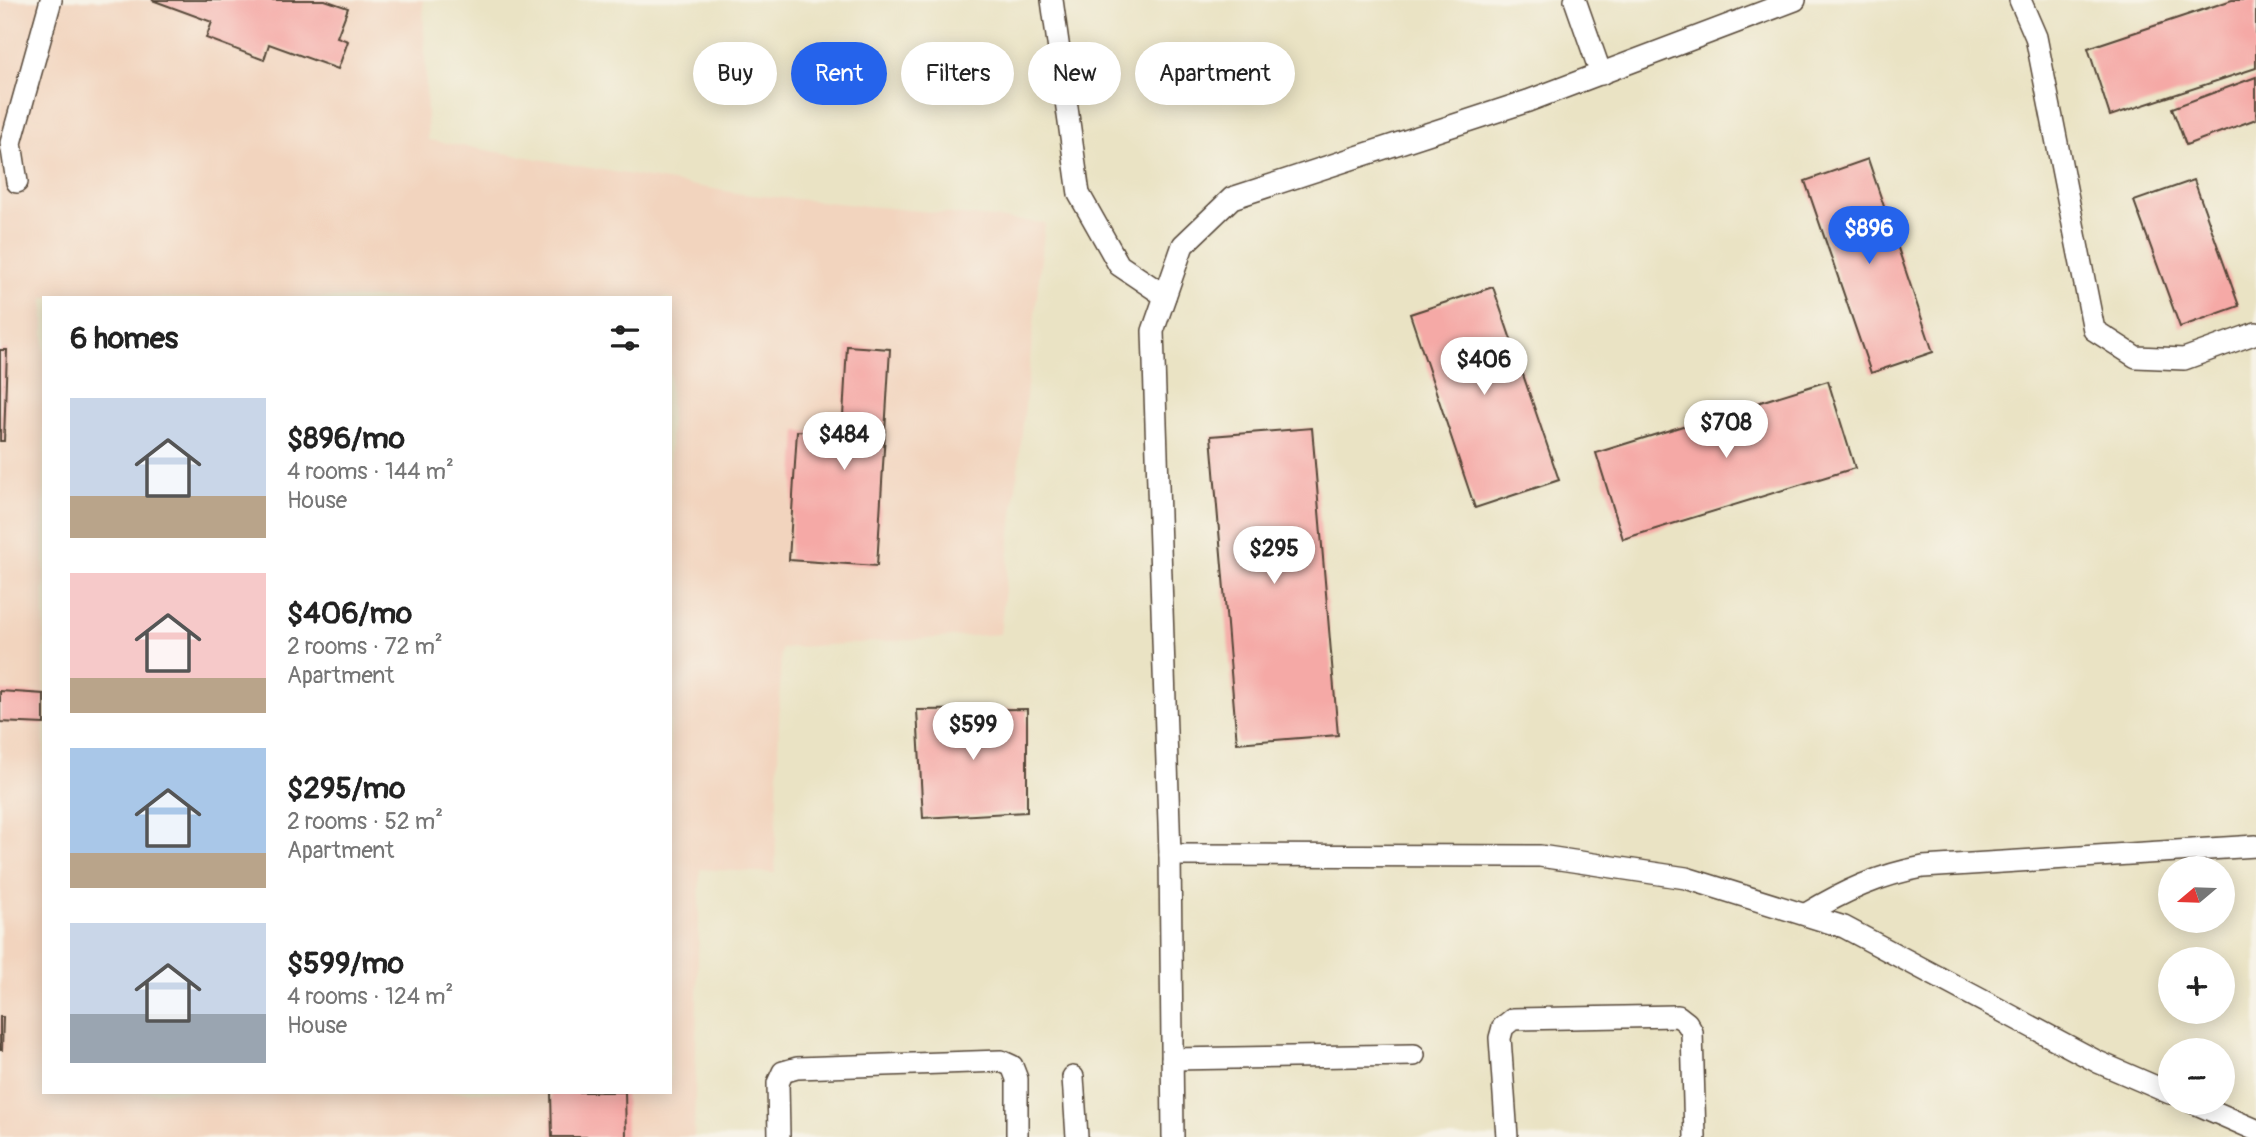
<!DOCTYPE html>
<html lang="en">
<head>
<meta charset="utf-8">
<style>
  :root { --surface:#fff; --page:#f6f6f6; --text:#222; --muted:#767676; --accent:#2563eb }
  body { margin:0; font-family:Pangolin,sans-serif; background:var(--page); color:var(--text); height:100vh; display:flex; flex-direction:column; font-size:26px; white-space:nowrap }
  * { box-sizing:border-box; margin:0 }
  p { font-size:23px; color:var(--muted) }
  .icon { flex:none; width:38px; height:38px; fill:none; stroke:currentColor; stroke-width:2; stroke-linecap:round; stroke-linejoin:round }
  .map { position:relative; flex:1; overflow:hidden }
  .panel { position:absolute; left:42px; top:296px; width:630px; height:798px; display:flex; flex-direction:column; background:var(--surface); border-radius:0px; box-shadow:0 4px 18px #0003 }
  .panel>* { flex:none }
  .guide { position:absolute; left:693px; top:42px; width:665px; height:63px; display:flex; gap:14px }
  .needle { width:46px; rotate:251deg }
  .fabs { position:absolute; left:2158px; top:856px; display:grid; gap:14px }
  .fabs a { display:grid; place-items:center; width:77px; height:77px; border-radius:50%; background:var(--surface); box-shadow:0 4px 18px #0003; font-size:35px }
  .price { position:absolute; translate:-50% -60px; padding:0 16px; border-radius:24px; background:#fff; color:#222; font-size:23px; line-height:46px; filter:drop-shadow(0 2px 4px #0008) }
  .price::after { content:''; position:absolute; left:50%; top:42px; width:21px; height:16px; margin-left:-10px; background:inherit; clip-path:polygon(0 0,100% 0,50% 100%) }
  .price.current { background:var(--accent); color:#fff }
  ul { padding:0; list-style:none }
  li { display:flex; align-items:center; gap:21px; height:175px; padding:0 28px }
  li span { display:grid; place-items:center; flex:none; width:196px; height:140px; border-radius:0px; color:#555 }
  li>.icon { margin-inline-start:auto }
  span .icon { width:84px; height:84px; fill:#fffc; stroke-width:1 }
  li b { font-size:30px }
  h2 { display:flex; justify-content:space-between; align-items:center; height:84px; padding:0 28px; font-size:30px }
  .chip { padding:0 24px; border-radius:32px; background:var(--surface); box-shadow:0 4px 18px #0003; font-size:24px; line-height:63px }
  .chip.current { background:var(--accent); color:#fff }
  .map>svg:first-child { display:block }
  .built { fill:#f2d4be; fill-rule:evenodd }
  .building { fill:#f5a9a6 }
  .lines { fill:none; stroke-linecap:round; stroke-linejoin:round }
  .lane-casing { stroke:#554637; stroke-width:24 }
  .lane { stroke:#fff; stroke-width:21 }
</style>
</head>
<body>
<div class="map">
<svg width="2256" height="1137" viewBox="0 0 2256 1137">
  <rect width="100%" height="100%" fill="#f7f3e8"/>
  <filter id="ink" filterUnits="userSpaceOnUse"><feTurbulence type="fractalNoise" baseFrequency=".0143" numOctaves="2"/><feDisplacementMap in="SourceGraphic" scale="14" xChannelSelector="R" yChannelSelector="G"/><feConvolveMatrix kernelMatrix="1 2 1 2 8 2 1 2 1" color-interpolation-filters="sRGB"/></filter>
  <filter id="wash" filterUnits="userSpaceOnUse"><feTurbulence type="fractalNoise" baseFrequency=".00686" numOctaves="4" result="noise"/><feDisplacementMap in="SourceGraphic" scale="28" xChannelSelector="R" yChannelSelector="G"/><feGaussianBlur stdDeviation="1.57" result="paint"/><feColorMatrix in="noise" values="0 0 0 0 0 0 0 0 0 0 0 0 0 0 0 0 0 1.4 0 .05"/><feComposite in="paint" operator="in"/></filter>
  <g filter="url(#wash)">
    <rect width="100%" height="100%" fill="#eae3c4"/>
    <path class="built" d="M0,0H423L428,140L742,194L1045,223L1000,634L781,648L775,873L700,869L694,1137H0ZM44,298H670V1092H44Z"/>
    <g id="blocks">
      <g class="building">
        <path d="M152,0H325L348,8L337,37L348,41L338,69L269,44L264,60L206,38L212,22Z"/>
        <path d="M2232,0H2256V68L2110,116L2088,48Z"/>
        <path d="M2256,77V119L2186,145L2172,108Z"/>
        <path d="M1868,159L1933,352L1871,373L1805,181Z"/>
        <path d="M2194,180L2239,306L2180,327L2134,201Z"/>
        <path d="M1493,287L1559,480L1475,508L1410,314Z"/>
        <path d="M847,346L890,349L877,566L789,560L797,431L842,434Z"/>
        <path d="M0,350H7L4,441H0Z"/>
        <path d="M1828,381L1855,468L1623,539L1596,453Z"/>
        <path d="M1312,428L1338,735L1237,743L1211,436Z"/>
        <path d="M0,691L44,694V724L0,722Z"/>
        <path d="M1027,709V812L923,818L917,710Z"/>
        <path d="M0,1017H3L2,1050H0Z"/>
        <path d="M551,1092H625L626,1137H552Z"/>
      </g>
    </g>
  </g>
  <g filter="url(#ink)">
    <use href="#blocks" fill-opacity="0" stroke="#554637" stroke-width="2"/>
    <g class="lines">
      <defs>
        <g id="lane">
          <path d="M1052,0L1079,194L1119,265L1165,296"/>
          <path d="M1575,0L1601,74"/>
          <path d="M2020,0L2036,37L2094,330L2136,357L2184,359L2256,333"/>
          <path d="M17,182L11,143L51,0"/>
          <path d="M1170,855L1540,856L1686,878L1844,927L2098,1062L2170,1093"/>
          <path d="M1806,914C1844,891 1879,875 1923,867L2256,846"/>
          <path d="M1172,1059L1414,1055"/>
          <path d="M1073,1077L1077,1137"/>
          <path d="M2192,1102L2256,1130"/>
          <path d="M779,1137L778,1083L783,1072L797,1068L1001,1061L1012,1066L1017,1079V1137"/>
          <path d="M1173,1137L1170,855L1153,331L1183,245L1232,198L1528,101L1795,0"/>
          <path d="M1507,1137L1500,1038L1503,1027L1513,1019L1678,1016L1687,1023L1692,1032L1695,1137"/>
        </g>
      </defs>
      <use href="#lane" class="lane-casing"/>
      <use href="#lane" class="lane"/>
    </g>
  </g>
</svg>
<div class="fabs">
<a><svg class="needle" viewBox="-14 -14 28 28"><path d="M0-13l5 13h-10z" fill="#e53935"/><path d="M0 13l5-13h-10z" fill="#767676"/></svg></a>
<a>+</a>
<a>−</a>
</div>
<b class="price current" style="left:1869px;top:266px">$896</b>
<b class="price" style="left:1484px;top:397px">$406</b>
<b class="price" style="left:1726px;top:460px">$708</b>
<b class="price" style="left:844px;top:472px">$484</b>
<b class="price" style="left:1274px;top:586px">$295</b>
<b class="price" style="left:973px;top:762px">$599</b>
<div class="guide">
<a class="chip">Buy</a>
<a class="chip current">Rent</a>
<a class="chip">Filters</a>
<a class="chip">New</a>
<a class="chip">Apartment</a>
</div>
<section class="panel">
<h2>6 homes<svg class="icon" aria-label="filters" viewBox="0 0 24 24"><path d="M4 7h16M4 17h16"/><circle cx="9" cy="7" r="2"/><circle cx="15" cy="17" r="2"/></svg></h2>
<ul>
<li><span style="background:linear-gradient(#c9d6e8 70%,#b9a48a 0)"><svg class="icon" aria-label="home" viewBox="0 0 24 24"><path d="M3 11l9-7 9 7M6 9v11h12V9"/></svg></span><div><b>$896/mo</b><p>4 rooms · 144 m²</p><p>House</p></div></li>
<li><span style="background:linear-gradient(#f6c9c9 75%,#b9a48a 0)"><svg class="icon" aria-label="home" viewBox="0 0 24 24"><path d="M3 11l9-7 9 7M6 9v11h12V9"/></svg></span><div><b>$406/mo</b><p>2 rooms · 72 m²</p><p>Apartment</p></div></li>
<li><span style="background:linear-gradient(#a9c7e8 75%,#b9a48a 0)"><svg class="icon" aria-label="home" viewBox="0 0 24 24"><path d="M3 11l9-7 9 7M6 9v11h12V9"/></svg></span><div><b>$295/mo</b><p>2 rooms · 52 m²</p><p>Apartment</p></div></li>
<li><span style="background:linear-gradient(#c9d6e8 65%,#9aa5b1 0)"><svg class="icon" aria-label="home" viewBox="0 0 24 24"><path d="M3 11l9-7 9 7M6 9v11h12V9"/></svg></span><div><b>$599/mo</b><p>4 rooms · 124 m²</p><p>House</p></div></li>
</ul>
</section>
</div>
</body>
</html>
